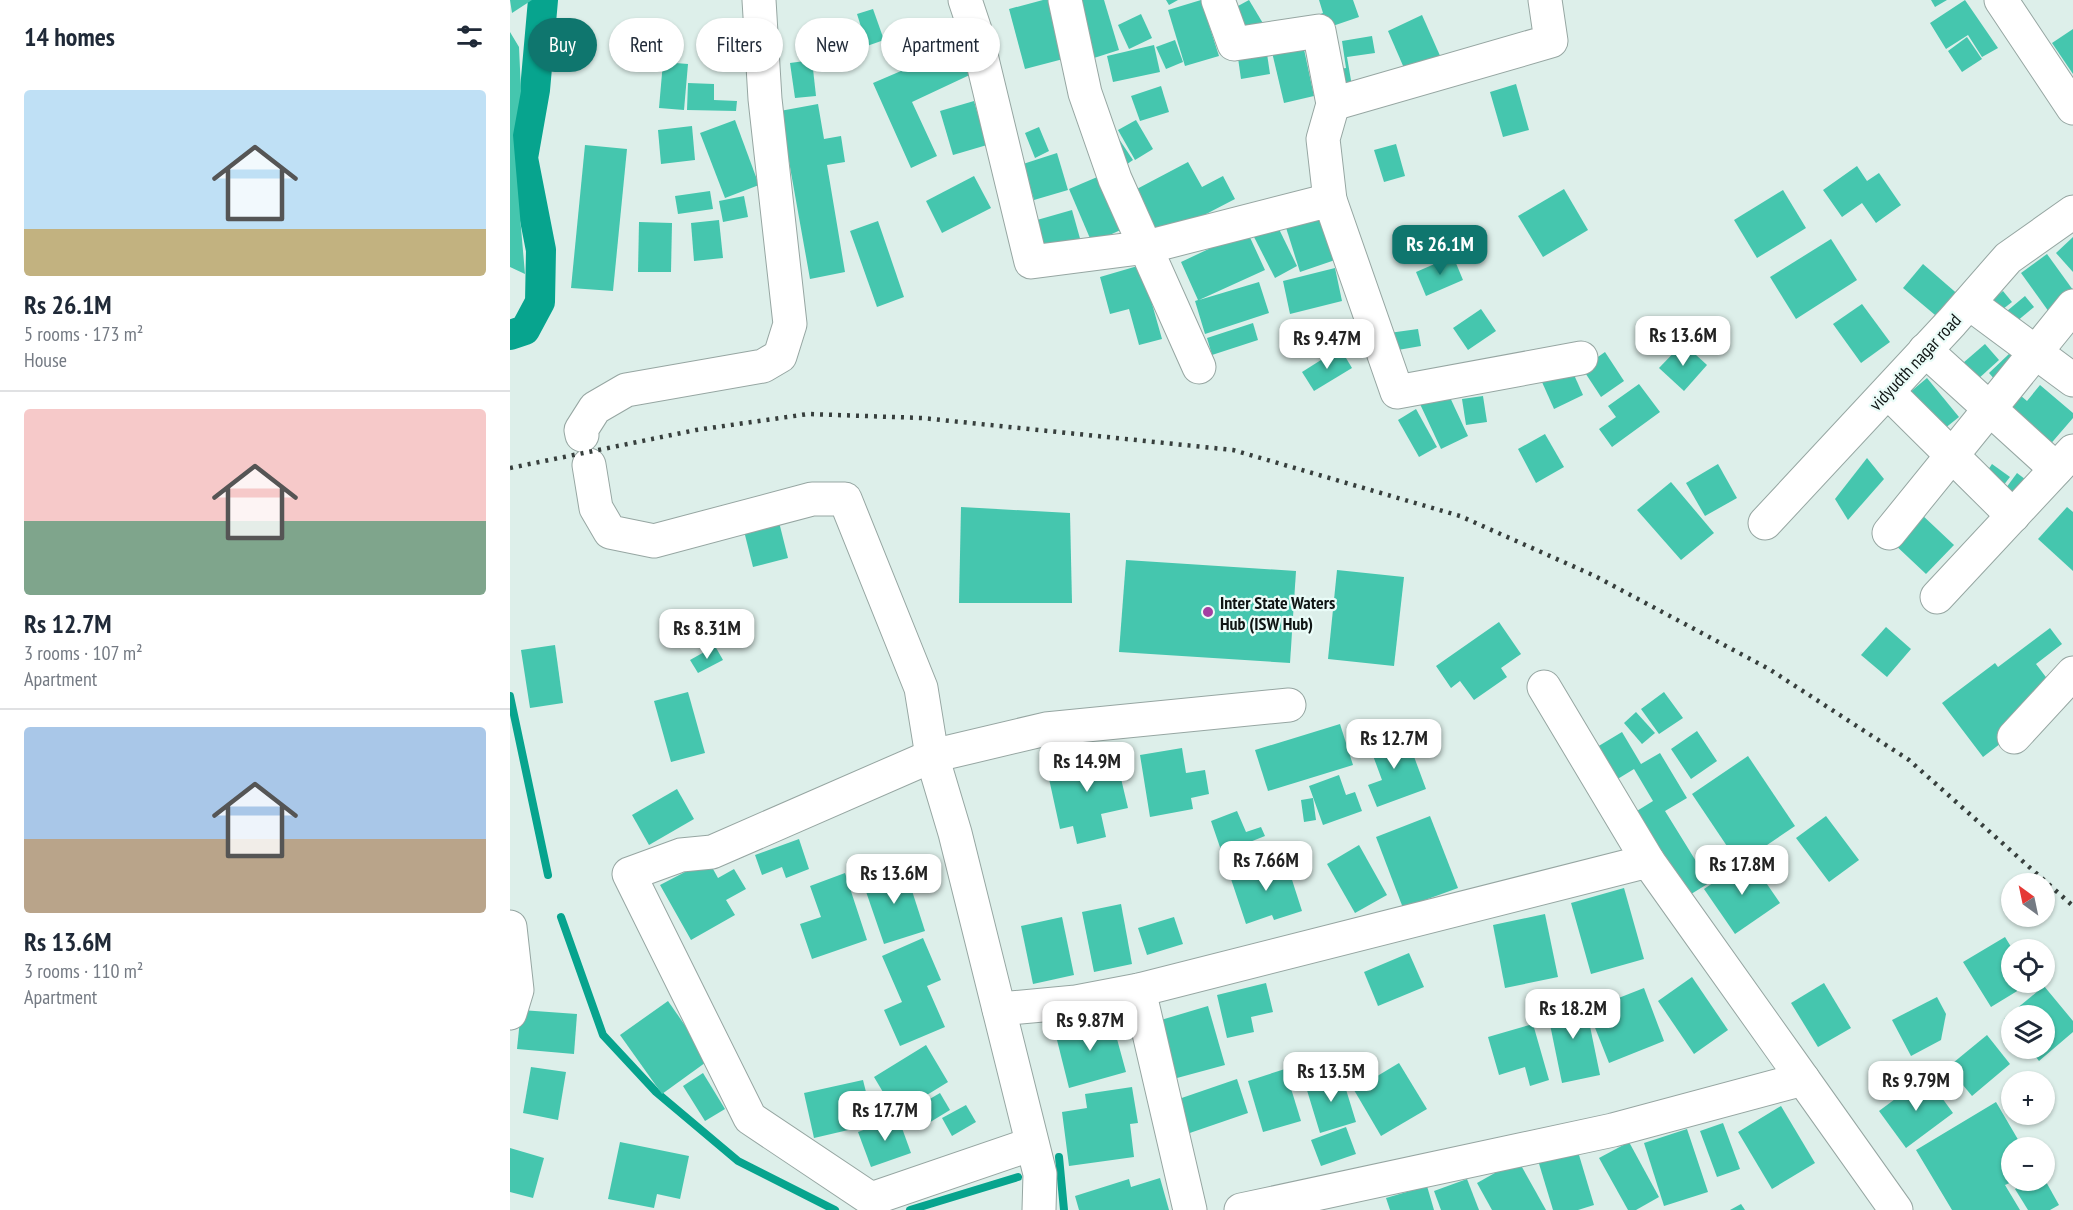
<!DOCTYPE html>
<html lang="en">
<head>
<meta charset="utf-8">
<style>
  :root { --surface:#fff; --page:#f6f6f7; --text:#1f2937; --muted:#747a83; --line:#e0e1e3; --accent:#0f766e }
  body { margin:0; font-family:"PT Sans Narrow",sans-serif; background:var(--page); color:var(--text); height:100vh; display:flex; flex-direction:column; font-size:22px; white-space:nowrap }
  * { box-sizing:border-box; margin:0 }
  p { font-size:20px; color:var(--muted) }
  .icon { flex:none; width:33px; height:33px; fill:none; stroke:currentColor; stroke-width:2; stroke-linecap:round; stroke-linejoin:round }
  .map { position:relative; flex:1; overflow:hidden }
  .panel { display:flex; flex-direction:column; background:var(--surface); width:510px }
  .panel>* { flex:none }
  .hud { position:absolute; left:18px; top:18px; width:570px; height:54px; display:flex; gap:12px }
  .needle { width:39px; rotate:327deg }
  .buttons { position:absolute; left:1491px; top:873px; display:grid; gap:12px }
  .buttons a { display:grid; place-items:center; width:54px; height:54px; border-radius:50%; background:var(--surface); box-shadow:0 2px 4px #0004; font-size:30px }
  .price { position:absolute; translate:-50% -51px; padding:0 14px; border-radius:12px; background:#fff; color:#222; font-size:20px; line-height:39px; filter:drop-shadow(0 2px 3px #0008) }
  .price::after { content:''; position:absolute; left:50%; top:36px; width:18px; height:14px; margin-left:-9px; background:inherit; clip-path:polygon(0 0,100% 0,50% 100%) }
  .price.current { background:var(--accent); color:#fff }
  ul { padding:0; list-style:none }
  li { display:grid; align-content:center; gap:12px; height:318px; padding:0 24px }
  li+li { border-top:2px solid var(--line) }
  li span { display:grid; place-items:center; height:186px; border-radius:6px; color:#555 }
  li>.icon { margin-inline-start:auto }
  span .icon { width:108px; height:108px; fill:#fffc; stroke-width:1 }
  li b { font-size:26px }
  h2 { display:flex; justify-content:space-between; align-items:center; height:72px; padding:0 24px; font-size:26px }
  .chip { padding:0 21px; border-radius:27px; background:var(--surface); box-shadow:0 2px 4px #0004; font-size:21px; line-height:54px }
  .chip.current { background:var(--accent); color:#fff }
  main { display:flex; flex:1; min-height:0 }
  .map>svg:first-child { display:block }
  .lines { fill:none; stroke-linecap:round; stroke-linejoin:round }
  .stream { stroke:#07a48e; stroke-width:8 }
  .canal { stroke:#07a48e; stroke-width:30 }
  .building { fill:#45c6ae }
  .minor-casing { stroke:#96a6a2; stroke-width:35 }
  .minor { stroke:#fff; stroke-width:33 }
  .rail { stroke:#373f3d; stroke-width:4.5; stroke-dasharray:3 6; stroke-linecap:butt }
  .poi-dot { fill:#a43ea2; stroke:#eafcf8; stroke-width:2 }
  .labels { text-anchor:middle; dominant-baseline:central; stroke-width:4.5; stroke-linejoin:round; paint-order:stroke }
  .street-label { font-size:18px; fill:#0f1514; stroke:#eafcf8 }
  .poi-label { font-size:18px; font-weight:bold; fill:#0f1514; stroke:#eafcf8; text-anchor:start }
</style>
</head>
<body>
<main>
<section class="panel">
<h2>14 homes<svg class="icon" aria-label="filters" viewBox="0 0 24 24"><path d="M4 7h16M4 17h16"/><circle cx="9" cy="7" r="2"/><circle cx="15" cy="17" r="2"/></svg></h2>
<ul>
<li><span style="background:linear-gradient(#bfe0f5 75%,#c2b280 0)"><svg class="icon" aria-label="home" viewBox="0 0 24 24"><path d="M3 11l9-7 9 7M6 9v11h12V9"/></svg></span><div><b>Rs 26.1M</b><p>5 rooms · 173 m²</p><p>House</p></div></li>
<li><span style="background:linear-gradient(#f6c9c9 60%,#7fa58c 0)"><svg class="icon" aria-label="home" viewBox="0 0 24 24"><path d="M3 11l9-7 9 7M6 9v11h12V9"/></svg></span><div><b>Rs 12.7M</b><p>3 rooms · 107 m²</p><p>Apartment</p></div></li>
<li><span style="background:linear-gradient(#a9c7e8 60%,#b9a48a 0)"><svg class="icon" aria-label="home" viewBox="0 0 24 24"><path d="M3 11l9-7 9 7M6 9v11h12V9"/></svg></span><div><b>Rs 13.6M</b><p>3 rooms · 110 m²</p><p>Apartment</p></div></li>
</ul>
</section>
<div class="map">
<svg width="1563" height="1210" viewBox="0 0 1563 1210">
  <rect width="100%" height="100%" fill="#ddefea"/>
  <g class="lines">
    <g class="stream">
      <path d="M0,696L38,875"/>
      <path d="M51,917L93,1035L146,1092L228,1161L325,1210"/>
      <path d="M549,1157L554,1210"/>
      <path d="M400,1210L508,1177"/>
    </g>
    <path class="canal" d="M0,335L15,330L30,302L31,250L13,158L25,90L33,0"/>
  </g>
  <g class="building">
    <path d="M0,0H22L2,13Z"/>
    <path d="M533,0H541L557,58L515,69L499,9Z"/>
    <path d="M567,0H594L609,50L584,58Z"/>
    <path d="M656,0H668L659,5Z"/>
    <path d="M691,0L709,56L675,66L658,10Z"/>
    <path d="M739,0L754,25L733,38L717,12Z"/>
    <path d="M809,0H843L849,17L808,31L803,17L813,13Z"/>
    <path d="M1421,0H1437L1425,7Z"/>
    <path d="M1455,0L1488,48L1472,57L1458,35L1436,49L1420,23Z"/>
    <path d="M363,9L374,40L357,46L347,14Z"/>
    <path d="M631,14L642,38L619,49L608,25Z"/>
    <path d="M912,15L931,58L897,75L878,31Z"/>
    <path d="M1563,29V74L1542,43Z"/>
    <path d="M0,32L9,47L11,91L3,135L15,274L0,267Z"/>
    <path d="M450,36L466,72L402,102L427,156L401,168L363,83L391,71L388,64Z"/>
    <path d="M862,36L865,53L837,57L843,92L813,72L836,68L832,41Z"/>
    <path d="M1457,37L1472,59L1452,72L1438,51Z"/>
    <path d="M665,40L673,62L656,69L646,47Z"/>
    <path d="M792,40L804,96L774,103L761,48Z"/>
    <path d="M644,45L650,72L603,82L597,56Z"/>
    <path d="M756,47L760,74L731,79L727,51Z"/>
    <path d="M302,60L306,96L285,98L280,63Z"/>
    <path d="M153,62L178,64L174,110L149,108Z"/>
    <path d="M178,83L204,84V100L227,101L226,111L177,110Z"/>
    <path d="M1006,84L1019,130L993,137L980,92Z"/>
    <path d="M651,86L659,112L630,121L621,96Z"/>
    <path d="M464,101L477,145L443,155L430,111Z"/>
    <path d="M308,104L314,139L331,136L335,162L317,165L335,272L300,279L270,111Z"/>
    <path d="M225,120L249,185L215,198L190,133Z"/>
    <path d="M626,120L643,149L625,160L608,130Z"/>
    <path d="M182,126L185,160L151,164L148,130Z"/>
    <path d="M529,127L539,151L525,158L515,133Z"/>
    <path d="M609,139L623,160L613,167L599,146Z"/>
    <path d="M886,144L895,176L874,182L864,150Z"/>
    <path d="M75,145L117,149L103,291L61,288Z"/>
    <path d="M547,153L558,190L524,200L513,164Z"/>
    <path d="M678,162L692,187L713,176L725,199L648,239L623,191Z"/>
    <path d="M1347,166L1357,181L1369,173L1391,205L1366,223L1352,203L1332,217L1313,190Z"/>
    <path d="M592,175L615,228L582,243L559,189Z"/>
    <path d="M464,176L481,208L432,233L416,201Z"/>
    <path d="M1054,189L1078,230L1033,257L1008,216Z"/>
    <path d="M1273,190L1296,228L1247,258L1224,220Z"/>
    <path d="M200,191L203,209L168,214L165,196Z"/>
    <path d="M234,196L238,217L213,222L209,201Z"/>
    <path d="M808,207L825,260L790,272L773,218Z"/>
    <path d="M562,210L571,242L530,255L520,222Z"/>
    <path d="M209,220L213,258L184,261L181,223Z"/>
    <path d="M368,221L394,297L367,307L340,231Z"/>
    <path d="M129,222L162,223L161,272H128Z"/>
    <path d="M767,225L787,266L765,278L744,237Z"/>
    <path d="M737,231L755,270L689,300L749,282L759,313L695,334L685,301L688,300L671,262Z"/>
    <path d="M1563,237V272L1546,253Z"/>
    <path d="M1321,239L1347,280L1286,319L1260,277Z"/>
    <path d="M1537,254L1563,290L1544,319L1511,273Z"/>
    <path d="M943,256L953,280L916,296L906,272Z"/>
    <path d="M1413,264L1451,297L1431,320L1393,288Z"/>
    <path d="M631,265L652,339L629,345L619,309L600,314L590,277Z"/>
    <path d="M825,268L832,301L780,314L773,281Z"/>
    <path d="M1493,291L1502,302L1484,316L1475,306Z"/>
    <path d="M1515,296L1524,307L1506,322L1497,311Z"/>
    <path d="M1352,304L1380,342L1351,363L1323,324Z"/>
    <path d="M971,309L986,331L958,350L943,328Z"/>
    <path d="M743,323L748,340L702,355L697,338Z"/>
    <path d="M908,329L911,346L882,351L879,333Z"/>
    <path d="M1173,343L1197,365L1174,391L1149,368Z"/>
    <path d="M1475,344L1489,360L1467,380L1453,363Z"/>
    <path d="M830,348L842,368L804,391L792,372Z"/>
    <path d="M1095,352L1114,381L1091,397L1072,368Z"/>
    <path d="M1500,353L1514,369L1492,388L1479,373Z"/>
    <path d="M1061,368L1073,395L1044,409L1032,382Z"/>
    <path d="M1417,378L1449,417L1424,437L1393,398Z"/>
    <path d="M1129,384L1150,412L1102,447L1089,429L1106,417L1098,406Z"/>
    <path d="M1530,385L1563,413V418L1525,462L1477,421L1504,390L1517,401Z"/>
    <path d="M937,391L958,436L931,449L910,404Z"/>
    <path d="M973,396L977,422L956,425L952,399Z"/>
    <path d="M906,409L927,447L909,457L888,420Z"/>
    <path d="M1035,434L1054,467L1026,483L1008,449Z"/>
    <path d="M1357,458L1374,479L1338,520L1325,499Z"/>
    <path d="M1208,464L1227,498L1195,516L1176,483Z"/>
    <path d="M1482,464L1500,477L1489,491L1472,479Z"/>
    <path d="M1507,473L1524,486L1514,500L1496,488Z"/>
    <path d="M1161,482L1204,533L1171,560L1127,510Z"/>
    <path d="M451,507L560,513L562,603H449Z"/>
    <path d="M1557,507L1563,512V571L1528,539Z"/>
    <path d="M1410,513L1444,545L1416,574L1382,542Z"/>
    <path d="M269,522L278,558L243,567L234,531Z"/>
    <path d="M616,560L786,571L780,663L609,652Z"/>
    <path d="M827,570L894,577L884,666L818,659Z"/>
    <path d="M989,622L1011,654L991,668L997,677L964,700L950,681L941,688L926,666Z"/>
    <path d="M1376,627L1401,649L1377,677L1351,655Z"/>
    <path d="M1540,628L1552,644L1526,664L1551,697L1473,757L1432,703L1485,663L1488,667Z"/>
    <path d="M45,645L53,703L20,708L11,650Z"/>
    <path d="M205,646L213,660L188,673L180,660Z"/>
    <path d="M178,692L195,753L161,762L144,701Z"/>
    <path d="M1154,692L1173,718L1149,734L1131,709Z"/>
    <path d="M1126,712L1145,733L1132,744L1114,723Z"/>
    <path d="M830,724L843,765L758,791L745,750Z"/>
    <path d="M865,730L871,745L896,735L916,789L867,807L858,785L872,780L855,734Z"/>
    <path d="M1187,731L1207,761L1181,779L1161,749Z"/>
    <path d="M1112,732L1131,764L1150,753L1177,798L1155,811L1189,866L1207,856L1217,872L1173,899L1122,814L1143,801L1124,769L1106,780L1087,747Z"/>
    <path d="M672,748L676,773L695,770L699,794L681,798L683,809L640,817L630,755Z"/>
    <path d="M604,749L618,808L591,814L596,837L567,844L563,826L550,829L536,765Z"/>
    <path d="M1238,756L1285,826L1229,864L1182,794Z"/>
    <path d="M829,775L836,795L845,792L852,811L813,825L799,786Z"/>
    <path d="M167,789L184,819L139,845L122,815Z"/>
    <path d="M803,798L806,820L794,822L791,800Z"/>
    <path d="M727,811L736,832L751,827L755,836L712,853L701,821Z"/>
    <path d="M920,816L948,888L893,908L866,837Z"/>
    <path d="M1316,816L1349,860L1319,882L1286,838Z"/>
    <path d="M289,839L299,869L276,878L272,867L252,875L245,855Z"/>
    <path d="M849,845L877,895L845,913L817,864Z"/>
    <path d="M775,858L792,911L764,920L762,915L736,924L720,876Z"/>
    <path d="M1239,858L1270,903L1225,934L1194,889Z"/>
    <path d="M198,860L208,878L224,869L236,889L216,900L225,915L181,940L150,885Z"/>
    <path d="M394,866L415,931L374,944L352,880Z"/>
    <path d="M335,873L357,940L302,959L290,924L311,917L300,886Z"/>
    <path d="M1114,888L1134,959L1081,974L1061,903Z"/>
    <path d="M611,904L622,964L584,972L572,912Z"/>
    <path d="M1035,914L1048,977L995,988L983,925Z"/>
    <path d="M552,917L564,975L523,984L511,926Z"/>
    <path d="M664,917L673,944L637,955L628,928Z"/>
    <path d="M1495,937L1503,950L1502,982H1522L1481,1007L1453,962Z"/>
    <path d="M413,938L431,980L417,986L435,1027L390,1046L374,1010L392,1002L372,956Z"/>
    <path d="M899,953L914,987L868,1006L854,972Z"/>
    <path d="M1182,977L1218,1030L1184,1054L1148,1001Z"/>
    <path d="M756,983L763,1012L741,1017L744,1032L717,1038L707,995Z"/>
    <path d="M1314,983L1341,1028L1308,1047L1281,1003Z"/>
    <path d="M1534,986L1563,1021V1032L1529,1061L1519,1048H1534V1016H1502V1028L1494,1019Z"/>
    <path d="M1134,988L1154,1041L1099,1063L1078,1010Z"/>
    <path d="M1074,997L1090,1075L1052,1083L1036,1005Z"/>
    <path d="M1427,997L1436,1014L1431,1040L1401,1056L1382,1020Z"/>
    <path d="M158,1001L199,1060L152,1094L110,1035Z"/>
    <path d="M698,1006L715,1065L667,1078L651,1020Z"/>
    <path d="M11,1010L67,1014L64,1054L7,1049Z"/>
    <path d="M601,1017L616,1072L559,1088L545,1032Z"/>
    <path d="M1023,1024L1039,1080L1020,1086L1015,1067L989,1075L978,1037Z"/>
    <path d="M1477,1035L1500,1064L1462,1096L1438,1067Z"/>
    <path d="M416,1045L438,1082L386,1114L364,1077Z"/>
    <path d="M889,1063L917,1109L871,1136L844,1090Z"/>
    <path d="M21,1067L56,1072L48,1120L13,1113Z"/>
    <path d="M775,1069L791,1121L753,1132L738,1081Z"/>
    <path d="M830,1070L846,1122L810,1133L796,1087L816,1081L814,1075Z"/>
    <path d="M193,1073L215,1109L195,1121L173,1086Z"/>
    <path d="M1416,1076L1443,1113L1396,1148L1369,1111Z"/>
    <path d="M727,1079L738,1113L671,1136L660,1102Z"/>
    <path d="M353,1080L364,1124L304,1138L294,1093Z"/>
    <path d="M622,1087L628,1123L620,1124L624,1157L559,1166L552,1112L577,1108L575,1094Z"/>
    <path d="M430,1093L440,1110L417,1124L406,1107Z"/>
    <path d="M1486,1102L1513,1148H1502V1182L1495,1185L1510,1210H1442L1406,1150Z"/>
    <path d="M456,1105L466,1122L442,1136L432,1118Z"/>
    <path d="M1271,1106L1305,1163L1262,1189L1228,1132Z"/>
    <path d="M388,1117L401,1153L361,1167L348,1132Z"/>
    <path d="M1213,1123L1230,1169L1207,1177L1190,1131Z"/>
    <path d="M836,1127L846,1154L811,1166L801,1140Z"/>
    <path d="M1177,1129L1198,1192L1154,1206L1134,1143Z"/>
    <path d="M110,1142L179,1156L170,1199L147,1194L144,1208L98,1199Z"/>
    <path d="M1119,1142L1149,1197L1126,1210H1118L1089,1158Z"/>
    <path d="M1066,1145L1084,1205L1068,1210H1043L1027,1157Z"/>
    <path d="M0,1148L34,1158L23,1198L0,1192Z"/>
    <path d="M1008,1160L1036,1210H982L967,1183Z"/>
    <path d="M650,1178L659,1210H569L565,1196L619,1179L621,1187Z"/>
    <path d="M957,1179L969,1210H931L924,1191Z"/>
    <path d="M1520,1180H1535L1549,1205L1540,1210H1518L1505,1189Z"/>
    <path d="M917,1186L924,1210H880L876,1198Z"/>
    <path d="M1231,1204L1235,1210H1220Z"/>
  </g>
  <g class="lines">
    <defs>
      <g id="minor">
        <path d="M455,0L465,30L521,262L637,247L820,200L887,392L1071,358"/>
        <path d="M555,0L575,93L605,179L689,367"/>
        <path d="M708,0L724,44L809,31L823,104L1041,41L1035,0"/>
        <path d="M1491,0L1563,108"/>
        <path d="M820,200L813,139L823,104"/>
        <path d="M1459,303L1563,380"/>
        <path d="M1415,350L1546,469"/>
        <path d="M1378,392L1503,516"/>
        <path d="M72,435L71,430L85,408L116,390L253,366L270,356L280,324L255,99L249,0"/>
        <path d="M79,465L86,508L100,532L144,541L302,499H335L411,688L422,756L445,833L530,1174L529,1210"/>
        <path d="M1255,523L1442,322L1498,258L1563,212"/>
        <path d="M1379,533L1563,306"/>
        <path d="M1427,597L1563,451"/>
        <path d="M1034,687L1138,861"/>
        <path d="M1504,737L1563,673"/>
        <path d="M0,927L7,990L0,1013"/>
        <path d="M629,990L680,1210"/>
        <path d="M489,1009L566,1002L629,990L1138,861L1293,1079L1103,1130L731,1210"/>
        <path d="M1293,1079L1386,1210"/>
        <path d="M522,1144L361,1199L240,1118L119,874L171,855L202,852L422,756L536,729L779,705"/>
      </g>
    </defs>
    <use href="#minor" class="minor-casing"/>
    <use href="#minor" class="minor"/>
    <path class="rail" d="M0,468L186,430L298,414L412,418L723,450L950,516L1085,576L1259,669L1399,760L1563,906"/>
  </g>
  <circle class="poi-dot" cx="698" cy="612" r="6"/>
  <g class="labels">
    <g class="street-label">
      <text transform="translate(1405 362) rotate(-47)">vidyudth nagar road</text>
    </g>
    <g class="poi-label">
      <text x="710" y="602">Inter State Waters<tspan x="710" dy="21">Hub (ISW Hub)</tspan></text>
    </g>
  </g>
</svg>
<div class="buttons">
<a><svg class="needle" viewBox="-14 -14 28 28"><path d="M0-13l5 13h-10z" fill="#e53935"/><path d="M0 13l5-13h-10z" fill="#747a83"/></svg></a>
<a><svg class="icon" aria-label="locate" viewBox="0 0 24 24"><circle cx="12" cy="12" r="6"/><path d="M12 2v4M12 18v4M2 12h4M18 12h4"/></svg></a>
<a><svg class="icon" aria-label="layers" viewBox="0 0 24 24"><path d="M12 4l9 5-9 5-9-5zM3 14l9 5 9-5"/></svg></a>
<a>+</a>
<a>−</a>
</div>
<b class="price current" style="left:930px;top:276px">Rs 26.1M</b>
<b class="price" style="left:1173px;top:367px">Rs 13.6M</b>
<b class="price" style="left:817px;top:370px">Rs 9.47M</b>
<b class="price" style="left:197px;top:660px">Rs 8.31M</b>
<b class="price" style="left:884px;top:770px">Rs 12.7M</b>
<b class="price" style="left:577px;top:793px">Rs 14.9M</b>
<b class="price" style="left:756px;top:892px">Rs 7.66M</b>
<b class="price" style="left:1232px;top:896px">Rs 17.8M</b>
<b class="price" style="left:384px;top:905px">Rs 13.6M</b>
<b class="price" style="left:1063px;top:1040px">Rs 18.2M</b>
<b class="price" style="left:580px;top:1052px">Rs 9.87M</b>
<b class="price" style="left:821px;top:1103px">Rs 13.5M</b>
<b class="price" style="left:1406px;top:1112px">Rs 9.79M</b>
<b class="price" style="left:375px;top:1142px">Rs 17.7M</b>
<div class="hud">
<a class="chip current">Buy</a>
<a class="chip">Rent</a>
<a class="chip">Filters</a>
<a class="chip">New</a>
<a class="chip">Apartment</a>
</div>
</div>
</main>
</body>
</html>
